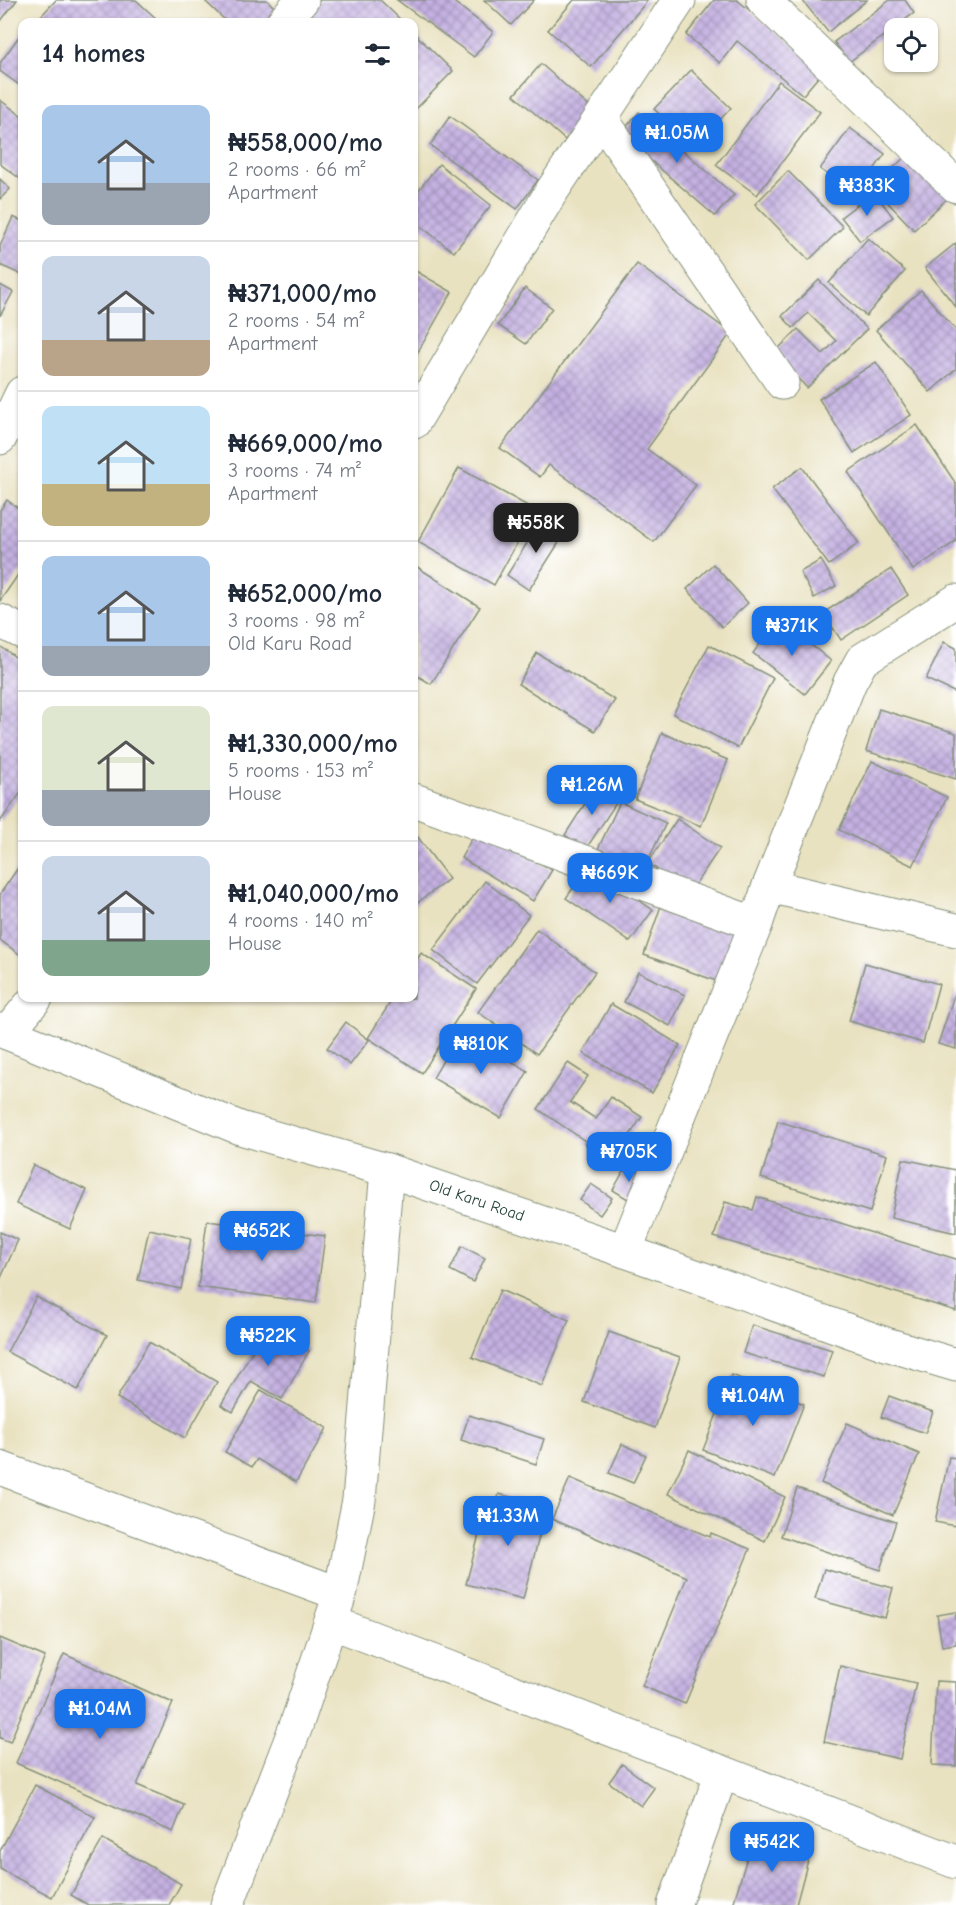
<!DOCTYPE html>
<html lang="en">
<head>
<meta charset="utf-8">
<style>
  :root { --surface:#fff; --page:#f2f2f3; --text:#1f2937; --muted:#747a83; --line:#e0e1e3; --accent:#1a73e8 }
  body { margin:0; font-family:"Comic Neue",sans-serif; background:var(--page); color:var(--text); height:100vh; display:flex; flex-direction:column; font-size:22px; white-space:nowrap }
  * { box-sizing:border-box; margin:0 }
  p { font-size:20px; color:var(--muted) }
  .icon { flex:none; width:33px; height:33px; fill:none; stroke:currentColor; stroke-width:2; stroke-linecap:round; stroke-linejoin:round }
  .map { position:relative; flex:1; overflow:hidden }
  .side { position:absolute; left:18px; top:18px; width:400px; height:984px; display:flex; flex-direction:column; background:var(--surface); border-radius:12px; box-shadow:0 2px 4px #0004 }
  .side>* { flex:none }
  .controls { position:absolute; left:884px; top:18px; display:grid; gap:12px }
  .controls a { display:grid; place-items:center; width:54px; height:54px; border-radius:12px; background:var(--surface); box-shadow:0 2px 4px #0004; font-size:30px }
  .price { position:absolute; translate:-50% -51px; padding:0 14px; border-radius:12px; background:var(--accent); color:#fff; font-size:20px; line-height:39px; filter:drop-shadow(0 2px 3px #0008) }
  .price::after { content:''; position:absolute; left:50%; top:36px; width:18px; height:14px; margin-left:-9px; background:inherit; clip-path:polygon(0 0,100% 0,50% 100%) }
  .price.selected { background:#222; color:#fff }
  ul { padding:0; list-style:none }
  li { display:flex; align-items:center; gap:18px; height:150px; padding:0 24px }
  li+li { border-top:2px solid var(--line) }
  li span { display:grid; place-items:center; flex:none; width:168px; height:120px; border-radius:12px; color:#555 }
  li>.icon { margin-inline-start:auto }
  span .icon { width:72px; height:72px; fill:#fffc; stroke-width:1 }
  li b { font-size:26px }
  h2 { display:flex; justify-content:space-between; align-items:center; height:72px; padding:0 24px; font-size:26px }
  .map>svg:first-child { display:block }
  .building { fill:url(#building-cross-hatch) }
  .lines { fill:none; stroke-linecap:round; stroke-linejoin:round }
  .street-casing { stroke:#84907a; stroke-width:35 }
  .primary-casing { stroke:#84907a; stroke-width:35 }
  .street { stroke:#fff; stroke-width:33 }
  .primary { stroke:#fff; stroke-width:33 }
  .labels { text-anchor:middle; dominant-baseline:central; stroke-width:5; stroke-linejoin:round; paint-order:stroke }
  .street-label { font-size:16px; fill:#1f3d34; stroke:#fff }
</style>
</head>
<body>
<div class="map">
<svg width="956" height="1905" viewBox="0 0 956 1905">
  <defs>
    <pattern id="building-cross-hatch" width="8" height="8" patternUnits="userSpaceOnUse" patternTransform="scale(1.5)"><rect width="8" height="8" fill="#c5b1e2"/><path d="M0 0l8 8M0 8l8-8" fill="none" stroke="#9f91b8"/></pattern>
  </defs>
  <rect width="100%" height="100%" fill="#fff"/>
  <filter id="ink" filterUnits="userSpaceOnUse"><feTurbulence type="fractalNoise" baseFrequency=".0167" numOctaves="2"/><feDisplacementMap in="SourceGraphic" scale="12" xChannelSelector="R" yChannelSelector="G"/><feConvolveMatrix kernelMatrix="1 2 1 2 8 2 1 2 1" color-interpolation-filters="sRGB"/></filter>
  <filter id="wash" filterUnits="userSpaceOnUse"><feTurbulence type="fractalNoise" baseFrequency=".008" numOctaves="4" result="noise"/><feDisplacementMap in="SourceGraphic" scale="24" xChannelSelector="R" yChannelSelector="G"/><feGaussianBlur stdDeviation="1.35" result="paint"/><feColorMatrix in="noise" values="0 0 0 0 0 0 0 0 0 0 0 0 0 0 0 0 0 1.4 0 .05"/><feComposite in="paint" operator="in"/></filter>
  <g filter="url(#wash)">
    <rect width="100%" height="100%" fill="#e9e2c1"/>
    <g id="blocks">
      <g class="building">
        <path d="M0,0H17L0,22Z"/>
        <path d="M56,0H136L160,22H46L40,17Z"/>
        <path d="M204,0H267L280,13L271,22H227Z"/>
        <path d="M320,0H380L403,22H309L303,17Z"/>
        <path d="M397,0H451L493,32L474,57Z"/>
        <path d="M484,0H534L511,25Z"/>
        <path d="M574,0H648L591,67L548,30Z"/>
        <path d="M714,0H737L824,70L803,95L737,41L720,63L686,35Z"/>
        <path d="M802,0H867L828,32Z"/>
        <path d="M890,0H905L914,13L849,62L834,42Z"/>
        <path d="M22,32V87L0,71V63Z"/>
        <path d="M414,33L453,71L414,111Z"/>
        <path d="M541,64L592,109L565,140L514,95Z"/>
        <path d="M691,70L731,108L694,147L654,109Z"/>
        <path d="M779,81L820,112L757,195L716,165Z"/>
        <path d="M0,100L22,116V180L0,164Z"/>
        <path d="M639,112L734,195L715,216L620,134Z"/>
        <path d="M450,116L538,180L517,209L430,145Z"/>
        <path d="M850,128L885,154L856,195L820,169Z"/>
        <path d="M909,153L950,196L914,230L873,187Z"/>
        <path d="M439,164L491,205L454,252L414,221V196Z"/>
        <path d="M788,171L843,227L809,260L755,204Z"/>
        <path d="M0,179L10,189L0,199Z"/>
        <path d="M874,192L893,217L860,241L841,217Z"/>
        <path d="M13,217L22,221V275L0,265V246Z"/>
        <path d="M868,238L905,271L866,316L829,283Z"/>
        <path d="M956,243V307L925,268Z"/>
        <path d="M637,264L731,333L647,449L696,485L654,542L549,465L540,477L500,448Z"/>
        <path d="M414,270L452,292L414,359Z"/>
        <path d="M819,280L867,329L807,388L774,353L798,329L823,354L836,341L808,313L793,328L782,316Z"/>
        <path d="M0,285L13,292L0,316Z"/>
        <path d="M525,288L552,308L526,344L498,325Z"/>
        <path d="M921,290L956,330V369L930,392L876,330Z"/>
        <path d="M876,362L911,415L854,453L819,399Z"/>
        <path d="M917,425L956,484V541L913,570L848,472Z"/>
        <path d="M802,467L859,543L829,565L772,489Z"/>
        <path d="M459,468L535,510L494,585L418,542Z"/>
        <path d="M7,500L22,511V569L0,601V510Z"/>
        <path d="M542,519L565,533L529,590L507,575Z"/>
        <path d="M821,560L836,586L814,598L800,572Z"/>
        <path d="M713,564L748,603L722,627L687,589Z"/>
        <path d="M414,565L480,607L431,684L418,676L414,682Z"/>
        <path d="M891,569L908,595L841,640L823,613Z"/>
        <path d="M779,619L831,661L805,694L753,653Z"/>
        <path d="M944,642L956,648V693L926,679Z"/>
        <path d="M709,645L773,678L738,748L673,714Z"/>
        <path d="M0,646L22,662V791L0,822Z"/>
        <path d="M537,653L615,700L595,731L518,684Z"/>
        <path d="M879,709L956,733V779L866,751Z"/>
        <path d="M662,733L728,760L701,826L635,799Z"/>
        <path d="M872,761L947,797L913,866L839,830Z"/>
        <path d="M598,783L620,797L586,849L565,835Z"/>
        <path d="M620,802L666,823L643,871L598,849Z"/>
        <path d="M677,819L720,848L690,892L648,863Z"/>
        <path d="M479,826L552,870L533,901L461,858Z"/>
        <path d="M417,836L449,879L414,905V838Z"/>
        <path d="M22,862V956L0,940V894Z"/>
        <path d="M589,866L653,910L630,942L566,898Z"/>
        <path d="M485,881L529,915L477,984L433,950Z"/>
        <path d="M663,900L738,927L719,982L644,955Z"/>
        <path d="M537,929L595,972L537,1054L478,1012Z"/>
        <path d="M421,953L476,989L422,1073L368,1038L393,998H414V965Z"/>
        <path d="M865,963L939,984L923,1043L849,1021Z"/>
        <path d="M638,972L685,995L670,1026L624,1002Z"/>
        <path d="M956,990V1049L938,1044Z"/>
        <path d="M611,1004L680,1045L652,1093L583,1053Z"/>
        <path d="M346,1022L369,1040L350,1065L327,1048Z"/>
        <path d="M460,1031L528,1071L501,1118L433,1078Z"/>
        <path d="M568,1063L588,1076L570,1102L596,1119L611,1097L642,1117L612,1162L584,1143L585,1141L538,1109Z"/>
        <path d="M778,1121L887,1155L870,1212L761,1178Z"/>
        <path d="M903,1159L956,1170V1233L891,1218Z"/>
        <path d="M33,1165L87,1190L70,1229L16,1204Z"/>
        <path d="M627,1165L646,1176L631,1201L613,1190Z"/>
        <path d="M591,1184L612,1198L600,1215L580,1200Z"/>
        <path d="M757,1197L956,1259V1311L714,1237L725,1202L753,1210Z"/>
        <path d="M207,1221L325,1236L316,1303L198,1287Z"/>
        <path d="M149,1229L191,1238L181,1289L138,1280Z"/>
        <path d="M0,1232L18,1240L0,1280Z"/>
        <path d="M462,1246L485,1258L473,1282L450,1270Z"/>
        <path d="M500,1290L569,1320L542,1386L472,1357Z"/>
        <path d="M36,1297L107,1335L78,1390L7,1352Z"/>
        <path d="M752,1325L832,1350L824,1377L743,1353Z"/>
        <path d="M267,1326L309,1351L282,1399L251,1381L233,1412L221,1405Z"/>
        <path d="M609,1332L680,1357L655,1428L584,1402Z"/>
        <path d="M149,1342L217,1382L185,1438L117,1398Z"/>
        <path d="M732,1375L804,1404L775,1478L703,1450Z"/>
        <path d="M261,1390L327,1428L296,1482L257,1459L252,1467L225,1452Z"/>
        <path d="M889,1396L933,1412L925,1433L881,1417Z"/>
        <path d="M469,1415L544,1439L536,1464L461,1440Z"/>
        <path d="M847,1423L919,1454L893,1515L821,1483Z"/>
        <path d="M622,1444L646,1455L633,1483L609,1473Z"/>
        <path d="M689,1450L785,1497L765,1541L668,1494Z"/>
        <path d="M949,1457L956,1458V1526L935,1522Z"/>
        <path d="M570,1478L710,1537L711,1533L750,1549L685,1704L642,1686L687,1577L552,1519Z"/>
        <path d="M797,1488L896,1522L880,1570L781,1536Z"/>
        <path d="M499,1494L547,1506L523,1599L466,1584L480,1531L488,1533Z"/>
        <path d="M824,1569L893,1588L885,1618L815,1599Z"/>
        <path d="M956,1612V1644L942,1646L937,1615Z"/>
        <path d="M0,1638L45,1657L10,1742L0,1738Z"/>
        <path d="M64,1654L173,1703L137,1785L184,1805L173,1832L16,1763Z"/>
        <path d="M840,1666L916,1683L900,1759L824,1742Z"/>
        <path d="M936,1681L956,1682V1766L932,1765Z"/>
        <path d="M622,1764L654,1788L641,1806L609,1782Z"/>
        <path d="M35,1785L95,1817L52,1897L0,1869V1851Z"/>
        <path d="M754,1833L811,1849L796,1905H733Z"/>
        <path d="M103,1839L181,1884L169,1905H88L71,1895Z"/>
      </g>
    </g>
  </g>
  <g filter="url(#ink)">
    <use href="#blocks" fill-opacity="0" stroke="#84907a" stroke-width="1.5"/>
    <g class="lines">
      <defs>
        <g id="street">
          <path d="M763,0L956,186"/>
          <path d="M283,22L302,0"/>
          <path d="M601,118L782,383"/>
          <path d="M414,422L550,194L679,0"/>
          <path d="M0,438L22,393"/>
          <path d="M0,621L22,632"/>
          <path d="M414,800L756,924"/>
          <path d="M769,886L956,930"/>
          <path d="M7,1033L36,998"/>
          <path d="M625,1251L756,924L769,886L850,682L862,660L956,601"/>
          <path d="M0,1468L340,1594"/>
          <path d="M331,1622L956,1862"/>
          <path d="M227,1905L296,1726L340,1594L359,1500L387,1170"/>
          <path d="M674,1905L722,1772"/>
        </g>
        <g id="primary">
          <path id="s1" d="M0,1030L240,1128L387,1170L625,1251L886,1344L956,1365"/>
        </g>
      </defs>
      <use href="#street" class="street-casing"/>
      <use href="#primary" class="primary-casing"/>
      <use href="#street" class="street"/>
      <use href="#primary" class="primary"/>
    </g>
  </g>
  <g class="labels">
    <g class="street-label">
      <text stroke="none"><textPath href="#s1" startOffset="507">Old Karu Road</textPath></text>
    </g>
  </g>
</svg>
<div class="controls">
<a><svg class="icon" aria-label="locate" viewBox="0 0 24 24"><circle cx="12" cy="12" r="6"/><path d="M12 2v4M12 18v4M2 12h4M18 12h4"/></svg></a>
</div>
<b class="price" style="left:677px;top:164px">₦1.05M</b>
<b class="price" style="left:867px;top:217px">₦383K</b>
<b class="price selected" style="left:536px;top:554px">₦558K</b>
<b class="price" style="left:792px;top:657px">₦371K</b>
<b class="price" style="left:592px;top:816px">₦1.26M</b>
<b class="price" style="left:610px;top:904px">₦669K</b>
<b class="price" style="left:481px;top:1075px">₦810K</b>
<b class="price" style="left:629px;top:1183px">₦705K</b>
<b class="price" style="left:262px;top:1262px">₦652K</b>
<b class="price" style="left:268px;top:1367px">₦522K</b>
<b class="price" style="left:753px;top:1427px">₦1.04M</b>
<b class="price" style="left:508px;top:1547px">₦1.33M</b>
<b class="price" style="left:100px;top:1740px">₦1.04M</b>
<b class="price" style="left:772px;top:1873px">₦542K</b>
<section class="side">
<h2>14 homes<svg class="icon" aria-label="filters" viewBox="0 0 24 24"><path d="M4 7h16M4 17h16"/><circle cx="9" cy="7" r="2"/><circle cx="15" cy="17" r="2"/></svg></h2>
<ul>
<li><span style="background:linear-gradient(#a9c7e8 65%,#9aa5b1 0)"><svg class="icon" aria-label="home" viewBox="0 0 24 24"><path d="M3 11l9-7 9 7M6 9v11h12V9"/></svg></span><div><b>₦558,000/mo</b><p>2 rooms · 66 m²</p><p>Apartment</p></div></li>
<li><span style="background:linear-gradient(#c9d6e8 70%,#b9a48a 0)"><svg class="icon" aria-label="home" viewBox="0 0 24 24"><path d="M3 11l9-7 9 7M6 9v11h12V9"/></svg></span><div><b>₦371,000/mo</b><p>2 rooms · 54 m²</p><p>Apartment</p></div></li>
<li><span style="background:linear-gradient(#bfe0f5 65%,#c2b280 0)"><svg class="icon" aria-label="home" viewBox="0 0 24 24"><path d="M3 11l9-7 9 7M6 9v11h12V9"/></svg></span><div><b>₦669,000/mo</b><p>3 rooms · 74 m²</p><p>Apartment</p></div></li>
<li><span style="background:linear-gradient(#a9c7e8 75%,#9aa5b1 0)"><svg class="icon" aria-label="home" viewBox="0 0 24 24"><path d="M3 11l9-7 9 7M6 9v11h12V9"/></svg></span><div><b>₦652,000/mo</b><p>3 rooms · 98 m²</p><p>Old Karu Road</p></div></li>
<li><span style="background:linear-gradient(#dfe7d0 70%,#9aa5b1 0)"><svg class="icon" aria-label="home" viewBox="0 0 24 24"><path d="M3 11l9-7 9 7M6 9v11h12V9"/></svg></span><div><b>₦1,330,000/mo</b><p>5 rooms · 153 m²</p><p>House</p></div></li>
<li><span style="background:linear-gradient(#c9d6e8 70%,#7fa58c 0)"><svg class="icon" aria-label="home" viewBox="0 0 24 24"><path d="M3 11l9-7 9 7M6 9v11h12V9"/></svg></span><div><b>₦1,040,000/mo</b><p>4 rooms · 140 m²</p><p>House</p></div></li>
</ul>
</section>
</div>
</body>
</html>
